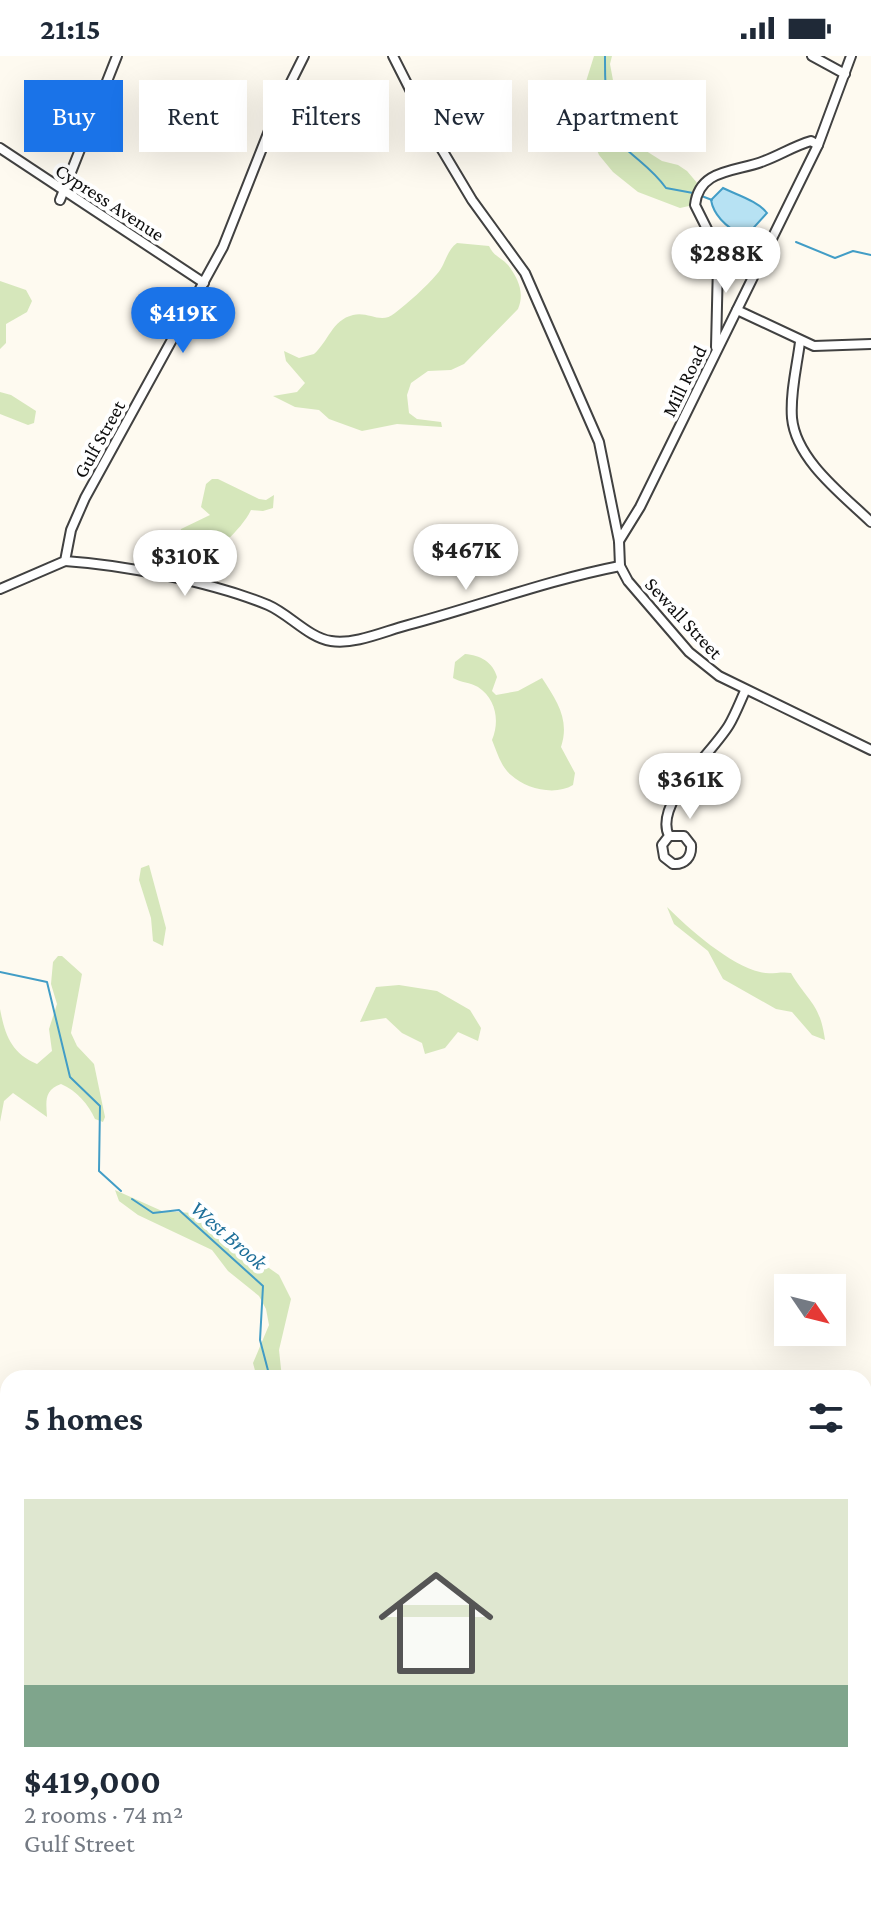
<!DOCTYPE html>
<html lang="en">
<head>
<meta charset="utf-8">
<style>
  :root { --surface:#fff; --page:#f2f2f3; --text:#1f2937; --muted:#747a83; --line:#e0e1e3; --accent:#1a73e8 }
  body { margin:0; font-family:"Crimson Pro",serif; background:var(--page); color:var(--text); height:100vh; display:flex; flex-direction:column; font-size:30px; white-space:nowrap }
  * { box-sizing:border-box; margin:0 }
  p { font-size:26px; color:var(--muted) }
  .icon { flex:none; width:44px; height:44px; fill:none; stroke:currentColor; stroke-width:2; stroke-linecap:round; stroke-linejoin:round }
  .map { position:relative; flex:1; overflow:hidden }
  .drawer { position:absolute; left:0px; top:1314px; width:872px; height:536px; display:flex; flex-direction:column; background:var(--surface); border-radius:24px 24px 0 0; box-shadow:0 8px 32px #0002 }
  .drawer>* { flex:none }
  .banner { position:absolute; left:24px; top:24px; width:824px; height:72px; display:flex; gap:16px }
  .needle { width:52px; rotate:125deg }
  .buttons { position:absolute; left:774px; top:1218px; display:grid; gap:16px }
  .buttons a { display:grid; place-items:center; width:72px; height:72px; border-radius:0px; background:var(--surface); box-shadow:0 8px 32px #0002; font-size:40px }
  .price { position:absolute; translate:-50% -68px; padding:0 18px; border-radius:28px; background:#fff; color:#222; font-size:26px; line-height:52px; filter:drop-shadow(0 2px 4px #0008) }
  .price::after { content:''; position:absolute; left:50%; top:48px; width:24px; height:18px; margin-left:-12px; background:inherit; clip-path:polygon(0 0,100% 0,50% 100%) }
  .price.on { background:var(--accent); color:#fff }
  ul { padding:0; list-style:none }
  li { display:grid; align-content:center; gap:16px; height:424px; padding:0 24px }
  li+li { border-top:2px solid var(--line) }
  li span { display:grid; place-items:center; height:248px; border-radius:0px; color:#555 }
  li>.icon { margin-inline-start:auto }
  span .icon { width:144px; height:144px; fill:#fffc; stroke-width:1 }
  li b { font-size:34px }
  h2 { display:flex; justify-content:space-between; align-items:center; height:96px; padding:0 24px; font-size:34px }
  .chip { padding:0 28px; border-radius:0px; background:var(--surface); box-shadow:0 8px 32px #0002; font-size:28px; line-height:72px }
  .chip.on { background:var(--accent); color:#fff }
  .status { display:flex; justify-content:space-between; align-items:center; height:56px; padding:0 40px; background:var(--surface); direction:ltr }
  .status svg { height:22px; fill:currentColor }
  .map>svg:first-child { display:block }
  .green { fill:#d6e7bb }
  .water { fill:#b7e2f3; stroke:#429dc6; stroke-width:2 }
  .lines { fill:none; stroke-linecap:round; stroke-linejoin:round }
  .stream { stroke:#429dc6; stroke-width:2 }
  .minor-casing { stroke:#414141; stroke-width:12 }
  .minor { stroke:#fff; stroke-width:8 }
  .labels { text-anchor:middle; dominant-baseline:central; stroke-width:8; stroke-linejoin:round; paint-order:stroke }
  .street-label { font-size:20px; fill:#0e0e0e; stroke:#fff }
  .water-label { font-size:22px; font-style:italic; fill:#1e6f99; stroke:#fff }
</style>
</head>
<body>
<div class="status"><b>21:15</b><svg viewBox="0 0 49 12"><path d="M0 12V9h3v3zM5 12V6h3v6zM10 12V3h3v9zM15 12V0h3v12zM26 1h20v11H26zM47 4h2v5h-2z"/></svg></div>
<div class="map">
<svg width="871" height="1850" viewBox="0 0 871 1850">
  <rect width="100%" height="100%" fill="#fefaf0"/>
  <g class="green">
    <path d="M594,0H612L610,8L619,57L629,78L643,93L662,105L678,109L687,115L703,134L702,142L689,150L680,152L638,136L613,116L599,99L585,66L584,32Z"/>
    <path d="M457,187L489,190C494,201 501,201 508,209C518,222 525,237 518,253L464,308L451,314L428,315L411,327L407,339L409,357L417,363L441,366L442,371L397,368L362,375L329,363L319,354L295,351L273,340L297,336L305,327L286,305L284,295L299,302L314,298C328,286 332,264 353,259C369,255 381,269 395,257C409,246 425,232 437,218C446,208 446,195 457,187Z"/>
    <path d="M0,225L26,234L32,245L27,256L6,268V287L0,293Z"/>
    <path d="M0,336L11,339L36,355L34,367L28,369L0,358Z"/>
    <path d="M212,423H218L259,443L266,444L274,439L273,452L263,455L251,454C240,477 214,491 205,516C193,519 179,511 166,510L160,504L177,486L181,473L210,459L201,451L206,428Z"/>
    <path d="M465,598C480,599 493,606 497,621L492,635L496,639L518,635L542,622C557,645 570,664 561,691L575,717L573,729C555,740 526,733 511,719C501,711 497,696 492,684C500,665 496,643 478,631C470,626 461,627 453,622L455,606Z"/>
    <path d="M149,809L166,872L163,890L153,885L151,862L139,824L141,812Z"/>
    <path d="M667,851C688,872 731,910 760,916C770,919 781,915 791,917C808,946 820,947 825,984L812,979L792,956L776,953L723,923L708,895L674,868Z"/>
    <path d="M58,900H62L82,918L71,977L77,990L94,1008L105,1061L103,1066L95,1063C89,1049 76,1034 61,1028C44,1034 46,1045 47,1061L13,1037L4,1045L0,1066V953C5,979 11,997 37,1008L52,995L49,973L57,948L51,928L53,906Z"/>
    <path d="M399,929L437,935L470,954L481,972L478,985L458,976L445,992L425,998L422,987L402,977L386,962L360,966L376,931Z"/>
    <path d="M115,1134L162,1155L193,1157L204,1163L227,1183L241,1204L269,1212L279,1219L291,1243L279,1294L282,1322H257L253,1307L269,1269L266,1253L259,1240L228,1215L212,1194L138,1159L119,1145Z"/>
    <path d="M8,1695V1790L0,1789V1706Z"/>
  </g>
  <path class="water" d="M723,132C737,139 758,145 767,157L748,178L743,180C728,172 714,161 711,144Z"/>
  <g class="lines">
    <g class="stream">
      <path d="M605,0C605,27 604,73 625,92C641,107 653,114 666,132L693,137"/>
      <path d="M699,139L712,144"/>
      <path d="M796,186L835,202L853,195L871,199"/>
      <path d="M0,916L47,926L70,1021L100,1050L99,1115L121,1135"/>
      <path d="M132,1143L153,1157L179,1154L263,1230L260,1284L270,1322"/>
      <path d="M0,1638L8,1650"/>
      <path d="M246,1842L247,1843"/>
      <path d="M823,1842L824,1850"/>
    </g>
    <defs>
      <g id="minor">
        <path d="M393,0L432,77L472,144L525,217L599,386L619,485L620,510L628,525L689,596L719,620L871,694"/>
        <path d="M812,0L845,18"/>
        <path d="M0,92L204,227"/>
        <path d="M60,144L117,0"/>
        <path d="M737,254L814,290L871,288"/>
        <path d="M800,286C797,310 790,337 792,362C796,404 843,439 871,466"/>
        <path d="M716,291L718,208L713,185L695,149C699,112 737,116 764,105C780,99 794,90 811,85L818,89"/>
        <path d="M619,485L640,451L818,89L851,0"/>
        <path d="M65,505C125,509 212,526 268,549C289,558 309,582 331,585C355,589 385,575 408,569C479,550 548,524 620,510"/>
        <path d="M0,533L65,505L71,474L85,442L223,191L278,52L304,0"/>
        <path d="M669,780L662,789L664,801L673,808C685,809 692,801 691,789L684,780H669C653,748 713,696 729,669C735,659 740,646 745,635"/>
      </g>
    </defs>
    <use href="#minor" class="minor-casing"/>
    <use href="#minor" class="minor"/>
  </g>
  <g class="labels">
    <g class="street-label">
      <text transform="translate(110 146) rotate(33)">Cypress Avenue</text>
      <text transform="translate(684 325) rotate(-64)">Mill Road</text>
      <text transform="translate(99 383) rotate(-61)">Gulf Street</text>
      <text transform="translate(684 562) rotate(47)">Sewall Street</text>
    </g>
    <g class="water-label">
      <text transform="translate(229 1179) rotate(41)">West Brook</text>
    </g>
  </g>
</svg>
<div class="buttons">
<a><svg class="needle" viewBox="-14 -14 28 28"><path d="M0-13l5 13h-10z" fill="#e53935"/><path d="M0 13l5-13h-10z" fill="#747a83"/></svg></a>
</div>
<b class="price" style="left:726px;top:239px">$288K</b>
<b class="price on" style="left:183px;top:299px">$419K</b>
<b class="price" style="left:466px;top:536px">$467K</b>
<b class="price" style="left:185px;top:542px">$310K</b>
<b class="price" style="left:690px;top:765px">$361K</b>
<div class="banner">
<a class="chip on">Buy</a>
<a class="chip">Rent</a>
<a class="chip">Filters</a>
<a class="chip">New</a>
<a class="chip">Apartment</a>
</div>
<section class="drawer">
<h2>5 homes<svg class="icon" aria-label="filters" viewBox="0 0 24 24"><path d="M4 7h16M4 17h16"/><circle cx="9" cy="7" r="2"/><circle cx="15" cy="17" r="2"/></svg></h2>
<ul>
<li><span style="background:linear-gradient(#dfe7d0 75%,#7fa58c 0)"><svg class="icon" aria-label="home" viewBox="0 0 24 24"><path d="M3 11l9-7 9 7M6 9v11h12V9"/></svg></span><div><b>$419,000</b><p>2 rooms · 74 m²</p><p>Gulf Street</p></div></li>
</ul>
</section>
</div>
</body>
</html>
